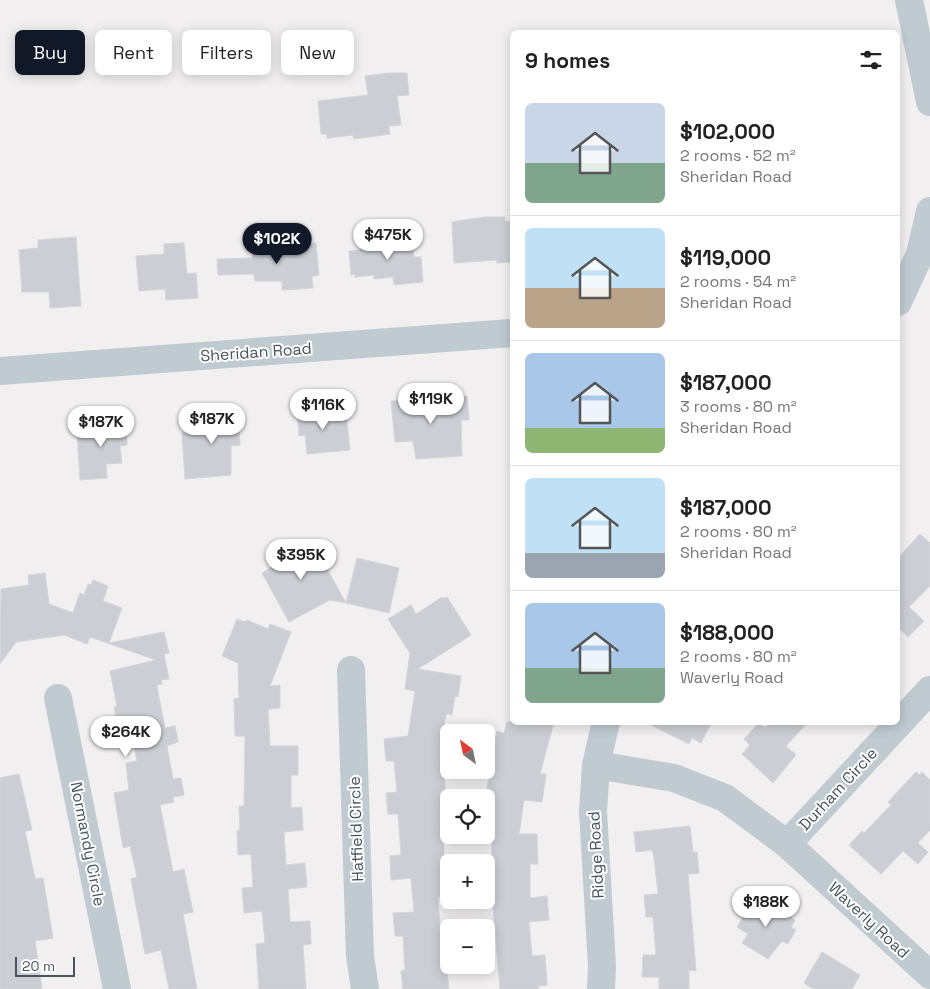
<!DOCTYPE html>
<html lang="en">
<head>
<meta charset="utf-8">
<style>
  :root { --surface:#fff; --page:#f2f2f2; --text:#222; --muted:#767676; --line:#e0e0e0; --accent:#111827 }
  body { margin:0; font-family:"Space Grotesk",sans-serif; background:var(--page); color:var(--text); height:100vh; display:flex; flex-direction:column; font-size:19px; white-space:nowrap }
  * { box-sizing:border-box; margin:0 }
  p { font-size:16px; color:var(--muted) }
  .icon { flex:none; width:28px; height:28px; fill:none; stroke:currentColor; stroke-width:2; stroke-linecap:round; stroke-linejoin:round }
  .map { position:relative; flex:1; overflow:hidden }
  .panel { position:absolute; left:510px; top:30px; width:390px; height:695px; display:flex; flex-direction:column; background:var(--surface); border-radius:8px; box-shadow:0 2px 12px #0003 }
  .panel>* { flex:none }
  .top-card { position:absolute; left:15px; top:30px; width:420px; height:45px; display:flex; gap:10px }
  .needle { width:32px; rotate:327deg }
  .buttons { position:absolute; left:440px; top:724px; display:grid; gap:10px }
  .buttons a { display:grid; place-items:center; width:55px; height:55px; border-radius:8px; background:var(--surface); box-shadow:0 2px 12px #0003; font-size:25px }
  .scale { position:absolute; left:15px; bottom:12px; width:60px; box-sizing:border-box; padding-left:5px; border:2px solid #46545d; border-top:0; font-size:14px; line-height:18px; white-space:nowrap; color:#46545d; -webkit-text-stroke:4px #fff; paint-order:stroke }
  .price { position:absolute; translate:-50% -42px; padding:0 11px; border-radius:18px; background:#fff; color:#222; font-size:16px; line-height:32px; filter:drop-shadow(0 1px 2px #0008) }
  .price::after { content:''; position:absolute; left:50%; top:30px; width:15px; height:11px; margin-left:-8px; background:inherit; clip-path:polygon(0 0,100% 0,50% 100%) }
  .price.selected { background:var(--accent); color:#fff }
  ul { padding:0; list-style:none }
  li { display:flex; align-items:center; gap:15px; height:125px; padding:0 15px }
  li+li { border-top:1px solid var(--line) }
  li span { display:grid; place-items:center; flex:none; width:140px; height:100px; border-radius:8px; color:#555 }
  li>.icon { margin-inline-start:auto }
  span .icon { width:60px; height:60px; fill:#fffc; stroke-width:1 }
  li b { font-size:21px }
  h2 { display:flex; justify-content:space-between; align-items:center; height:60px; padding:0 15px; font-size:21px }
  .chip { padding:0 18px; border-radius:8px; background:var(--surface); box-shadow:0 2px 12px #0003; font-size:18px; line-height:45px }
  .chip.selected { background:var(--accent); color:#fff }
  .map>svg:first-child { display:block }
  .building { fill:#cbced4; stroke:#d3d5db }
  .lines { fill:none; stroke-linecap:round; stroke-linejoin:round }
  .minor { stroke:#bfcad1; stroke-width:28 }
  .labels { text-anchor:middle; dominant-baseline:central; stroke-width:4; stroke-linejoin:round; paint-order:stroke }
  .street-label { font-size:16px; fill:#46545d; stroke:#fff }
</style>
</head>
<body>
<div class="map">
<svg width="930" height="989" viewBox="0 0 930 989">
  <rect width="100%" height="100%" fill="#f1efef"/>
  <g class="building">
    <path d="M389,73H407L409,95L397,96L401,125L389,126L390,134L354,139L353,135L327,138V134H321L318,101L368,95L365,76Z"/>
    <path d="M484,217H505V221H512V262L497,263L496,260L454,263L452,222Z"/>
    <path d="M76,237L81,306L50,308L49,292H22L19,250L38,248V240Z"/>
    <path d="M412,237L414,257H421L423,282L394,285L393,277L374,279V275L355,277V274L351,275L349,251L361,250L360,242Z"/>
    <path d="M184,243L187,274L196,273L198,298L166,300L165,289L139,291L136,256L164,254V244Z"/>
    <path d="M316,243L319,275L312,276L313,288L282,290V281H255L254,274L218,275L217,259L253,258L252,248Z"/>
    <path d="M467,396L469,420H461L462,456L416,459L413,441L395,442L391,401Z"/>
    <path d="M327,408L328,416L346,414L350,450L307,454L305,435L299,436L297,410Z"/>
    <path d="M238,409L240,445L231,446V475L185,479L182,433L204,431V412Z"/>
    <path d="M126,419L127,445L120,446L122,463L106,464L107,478L80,480L77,431L97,429L96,421Z"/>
    <path d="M920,534L930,543V586L909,607L924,621L908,637L898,627V558Z"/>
    <path d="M311,540L346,603L330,600L289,622L262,573L272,567L268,559L285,550L286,554Z"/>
    <path d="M357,558L399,568L389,613L346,603Z"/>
    <path d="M45,573L49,604L73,613L80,593L84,595L88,584L91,585L93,580L108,586L103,601L122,608L109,643L164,632L169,653L164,654L169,679L161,680L162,684L157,685L158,692L165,728L175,726L178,742L167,746L173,779L181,778L184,795L173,797L174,802L160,805L173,872L184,869L193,912L183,914L197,989H169L161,950L145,954L131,879L137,877L130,846L123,848L114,793L129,790L126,763L137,761L129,725L118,727L114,707L117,706L110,671L156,660L90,637L87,644L64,635L16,642L0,664L1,589L29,585L28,575Z"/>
    <path d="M442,597L443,599L447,597L471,635L418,669L461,676L458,697L455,696L452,715L446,714L442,738L448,838H443L447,897H438L443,970L447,971L449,989H403L401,971L405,970L403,936H395L393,913L414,912L411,878L391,880L390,856L401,855L398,814H388L386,793L397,792L394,761H386L384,739L408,736L415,691L405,689L410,653L388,619L411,605L416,614Z"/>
    <path d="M237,619L245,622L247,620L268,629L270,624L291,632L270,686L280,685V708L268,709L270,746H298V775H291V808L302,807L303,830L284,832L286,865L305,863L307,887L288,889L290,922L310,921L311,944L303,945L306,989H259L256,944L265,943L262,911L244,913L242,888L253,887L251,854L238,855L237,831L240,830L239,806H244L245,736H235L234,699L239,698L238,663L222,656Z"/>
    <path d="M507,722H554L540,774H546L542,802L524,800L519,834H537L538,864H530V898L547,896L549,920L529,922L532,956L545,955L547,985L538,986L539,989H500L491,884V880H486V857H492L491,817L486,816V793L497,731L504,733Z"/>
    <path d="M645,722H712L701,743L692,738L689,744Z"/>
    <path d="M770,722H808L786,746L796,755L773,783L742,754L750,745L744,739L759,723L765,728Z"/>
    <path d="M916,772L920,775L922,772L930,780V830L918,843L928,852L918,864L903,851L881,874L849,845L862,831L864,833L891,805L888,802Z"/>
    <path d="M19,774L32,830L25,831L35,879L43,878L53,938L35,941L42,989H0V778Z"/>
    <path d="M690,826L693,852H697L699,873L688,874L696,971L689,970V989H659V977H642L643,955H656L653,917H646L644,895L658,894L654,857L652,850L636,852L634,832Z"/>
    <path d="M756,896L795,920L791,927L796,930L788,944L782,941L768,959L742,943L748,934L737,927Z"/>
    <path d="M822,952L860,975L852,989H813L804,983Z"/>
  </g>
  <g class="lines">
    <g class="minor">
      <path d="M909,0L930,102"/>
      <path d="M898,302L920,254L930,211"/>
      <path d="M0,371L512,333"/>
      <path d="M351,670L360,956L365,989"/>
      <path d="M58,698L117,989"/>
      <path d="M596,765L674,778L725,798L787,844L930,975"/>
      <path d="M787,844L930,690"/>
      <path d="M601,989L602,966L593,811L596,765L606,722"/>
    </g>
  </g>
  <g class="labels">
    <g class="street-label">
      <text transform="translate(256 352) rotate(-4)">Sheridan Road</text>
      <text transform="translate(838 789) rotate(-47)">Durham Circle</text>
      <text transform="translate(356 829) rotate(-92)">Hatfield Circle</text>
      <text transform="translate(88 844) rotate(79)">Normandy Circle</text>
      <text transform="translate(596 855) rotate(-93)">Ridge Road</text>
      <text transform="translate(869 920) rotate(43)">Waverly Road</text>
    </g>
  </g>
</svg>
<div class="buttons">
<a><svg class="needle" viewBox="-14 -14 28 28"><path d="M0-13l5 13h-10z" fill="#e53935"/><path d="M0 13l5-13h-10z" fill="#767676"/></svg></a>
<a><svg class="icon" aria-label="locate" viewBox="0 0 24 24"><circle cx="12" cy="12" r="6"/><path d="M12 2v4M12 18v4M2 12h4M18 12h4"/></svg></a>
<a>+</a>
<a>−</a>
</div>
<div class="scale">20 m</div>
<b class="price" style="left:388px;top:261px">$475K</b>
<b class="price selected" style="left:277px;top:265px">$102K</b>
<b class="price" style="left:431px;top:425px">$119K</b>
<b class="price" style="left:323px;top:431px">$116K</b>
<b class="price" style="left:212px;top:445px">$187K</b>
<b class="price" style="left:101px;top:448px">$187K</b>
<b class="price" style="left:301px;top:581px">$395K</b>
<b class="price" style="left:126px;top:758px">$264K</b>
<b class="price" style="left:766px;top:928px">$188K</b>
<div class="top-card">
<a class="chip selected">Buy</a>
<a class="chip">Rent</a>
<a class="chip">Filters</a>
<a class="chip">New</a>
</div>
<section class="panel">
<h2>9 homes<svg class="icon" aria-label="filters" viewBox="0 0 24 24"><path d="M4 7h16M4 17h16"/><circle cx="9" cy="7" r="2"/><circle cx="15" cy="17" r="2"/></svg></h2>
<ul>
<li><span style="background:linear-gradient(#c9d6e8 60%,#7fa58c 0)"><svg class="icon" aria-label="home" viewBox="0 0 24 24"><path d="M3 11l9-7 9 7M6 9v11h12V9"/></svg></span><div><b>$102,000</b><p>2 rooms · 52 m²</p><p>Sheridan Road</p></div></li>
<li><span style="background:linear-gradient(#bfe0f5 60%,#b9a48a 0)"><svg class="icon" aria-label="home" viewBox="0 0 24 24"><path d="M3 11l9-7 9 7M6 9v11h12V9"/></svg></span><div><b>$119,000</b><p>2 rooms · 54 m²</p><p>Sheridan Road</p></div></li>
<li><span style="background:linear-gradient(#a9c7e8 75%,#8fb573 0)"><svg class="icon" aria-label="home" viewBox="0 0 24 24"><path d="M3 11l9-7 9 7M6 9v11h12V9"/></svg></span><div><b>$187,000</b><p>3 rooms · 80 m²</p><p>Sheridan Road</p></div></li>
<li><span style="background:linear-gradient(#bfe0f5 75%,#9aa5b1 0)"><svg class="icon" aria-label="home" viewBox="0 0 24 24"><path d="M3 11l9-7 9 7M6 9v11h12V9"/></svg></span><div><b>$187,000</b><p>2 rooms · 80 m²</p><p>Sheridan Road</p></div></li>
<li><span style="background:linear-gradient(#a9c7e8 65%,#7fa58c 0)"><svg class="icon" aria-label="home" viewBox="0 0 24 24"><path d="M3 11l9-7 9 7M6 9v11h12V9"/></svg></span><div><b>$188,000</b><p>2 rooms · 80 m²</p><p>Waverly Road</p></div></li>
</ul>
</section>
</div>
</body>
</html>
